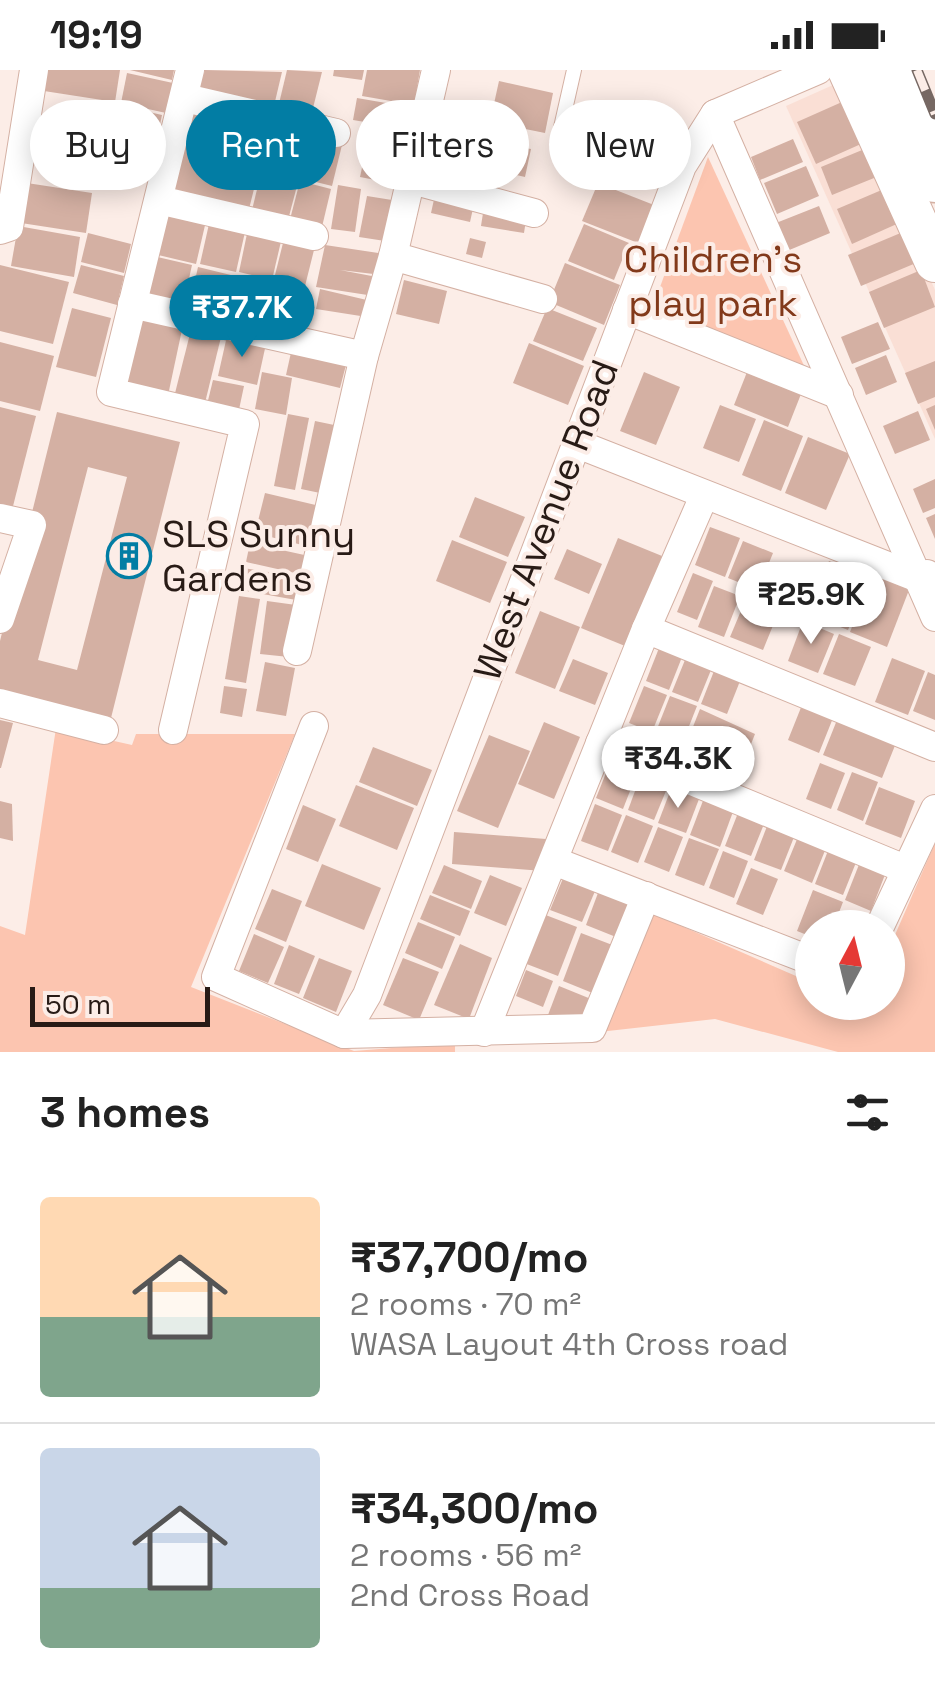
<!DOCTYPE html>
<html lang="en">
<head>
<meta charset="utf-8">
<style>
  :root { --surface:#fff; --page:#f6f6f6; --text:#222; --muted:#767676; --line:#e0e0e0; --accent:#027da4 }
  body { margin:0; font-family:"Space Grotesk",sans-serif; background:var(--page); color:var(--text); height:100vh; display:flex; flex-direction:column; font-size:38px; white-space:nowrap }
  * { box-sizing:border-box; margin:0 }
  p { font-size:32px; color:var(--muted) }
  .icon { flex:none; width:55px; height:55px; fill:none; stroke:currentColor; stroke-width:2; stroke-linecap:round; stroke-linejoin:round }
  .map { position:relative; height:982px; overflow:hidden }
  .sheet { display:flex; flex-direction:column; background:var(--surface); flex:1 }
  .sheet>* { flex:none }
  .guide { position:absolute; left:30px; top:30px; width:875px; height:90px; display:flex; gap:20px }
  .needle { width:65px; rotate:7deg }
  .controls { position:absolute; left:795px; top:840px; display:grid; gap:20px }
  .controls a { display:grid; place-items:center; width:110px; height:110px; border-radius:50%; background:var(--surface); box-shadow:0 5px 25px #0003; font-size:50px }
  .scale { position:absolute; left:30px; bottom:25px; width:180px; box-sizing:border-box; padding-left:10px; border:5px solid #281b16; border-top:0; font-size:28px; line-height:35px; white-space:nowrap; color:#281b16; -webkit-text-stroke:8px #fcede7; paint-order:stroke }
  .price { position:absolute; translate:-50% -85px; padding:0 22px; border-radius:35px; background:#fff; color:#222; font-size:32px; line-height:65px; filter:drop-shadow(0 2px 5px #0008) }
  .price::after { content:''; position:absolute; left:50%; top:60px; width:30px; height:22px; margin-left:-15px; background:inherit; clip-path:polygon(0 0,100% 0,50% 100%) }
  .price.current { background:var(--accent); color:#fff }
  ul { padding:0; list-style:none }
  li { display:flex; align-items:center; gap:30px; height:250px; padding:0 40px }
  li+li { border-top:2px solid var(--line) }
  li span { display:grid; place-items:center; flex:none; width:280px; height:200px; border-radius:10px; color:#555 }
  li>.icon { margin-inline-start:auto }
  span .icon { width:120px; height:120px; fill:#fffc; stroke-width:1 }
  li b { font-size:42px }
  h2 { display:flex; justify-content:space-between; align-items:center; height:120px; padding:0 40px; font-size:42px }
  .chip { padding:0 35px; border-radius:45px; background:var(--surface); box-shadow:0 5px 25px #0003; font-size:35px; line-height:90px }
  .chip.current { background:var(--accent); color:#fff }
  .status { display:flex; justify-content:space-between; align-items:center; height:70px; padding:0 50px; background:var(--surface); direction:ltr }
  .status svg { height:28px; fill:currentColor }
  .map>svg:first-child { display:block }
  .built { fill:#fadfd5 }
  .green { fill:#fcc5b0 }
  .building { fill:#d4b0a3; fill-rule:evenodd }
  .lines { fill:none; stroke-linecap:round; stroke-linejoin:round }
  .lane-casing { stroke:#d4b0a3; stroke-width:16 }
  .street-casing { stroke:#d4b0a3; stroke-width:30 }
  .secondary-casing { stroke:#d4b0a3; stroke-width:42 }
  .highway-casing { stroke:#d4b0a3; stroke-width:55 }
  .lane { stroke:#fff; stroke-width:14 }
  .street { stroke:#fff; stroke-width:28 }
  .secondary { stroke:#fff; stroke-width:40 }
  .highway { stroke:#fff; stroke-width:52 }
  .rail-casing { stroke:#766863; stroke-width:11 }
  .rail { stroke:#fcede7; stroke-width:8; stroke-dasharray:22; stroke-linecap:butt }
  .labels { text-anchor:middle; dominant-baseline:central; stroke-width:8; stroke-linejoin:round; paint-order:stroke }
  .park-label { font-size:38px; fill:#82391a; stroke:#fcede7 }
  .street-label { font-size:38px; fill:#281b16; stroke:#fcede7 }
  .poi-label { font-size:38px; fill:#281b16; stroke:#fcede7; text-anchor:start }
</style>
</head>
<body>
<div class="status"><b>19:19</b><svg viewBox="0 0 49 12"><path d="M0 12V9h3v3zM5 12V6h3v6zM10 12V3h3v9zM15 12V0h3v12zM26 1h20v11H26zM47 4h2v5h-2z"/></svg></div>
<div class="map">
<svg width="935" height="982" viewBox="0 0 935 982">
  <rect width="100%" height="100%" fill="#fcede7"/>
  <path class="built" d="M842,11L935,220V369L786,36Z"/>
  <g class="green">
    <path d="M708,87L806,300L653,236Z"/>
    <path d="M56,658L132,675L136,664H295L191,917L354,981L455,973V982H0V856L25,865Z"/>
    <path d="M935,773V982H838L715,949L599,962L647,841L812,913V932H888V881Z"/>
  </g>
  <g class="building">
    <path d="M47,0H120L115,32L44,21Z"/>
    <path d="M130,0H174L172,10Z"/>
    <path d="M205,0L282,2L273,40L199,22Z"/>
    <path d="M287,0L322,2L310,50L277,42Z"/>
    <path d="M334,0H364L362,10L333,6Z"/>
    <path d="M367,0H420L414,35L362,26Z"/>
    <path d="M127,3L173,13L166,43L121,33Z"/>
    <path d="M499,11L553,23L545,63L490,52Z"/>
    <path d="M357,28L415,38L412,60L353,50Z"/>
    <path d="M842,32L861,74L816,94L797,52Z"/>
    <path d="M119,35L162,45L156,74L112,65Z"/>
    <path d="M192,40L269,59L248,143L171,124Z"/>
    <path d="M449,60L491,68L485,96L444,88Z"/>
    <path d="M311,67L342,75L332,116L300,108Z"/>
    <path d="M368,69L409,77L401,115L360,107Z"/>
    <path d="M793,69L803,92L760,110L751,87Z"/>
    <path d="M496,73L531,79L525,107L491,99Z"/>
    <path d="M867,78L879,106L832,125L821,97Z"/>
    <path d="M806,96L819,126L777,144L764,113Z"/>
    <path d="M261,103L298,112L287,154L251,144Z"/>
    <path d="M300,111L331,119L321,161L289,153Z"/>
    <path d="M27,113L92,123L86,163L21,153Z"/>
    <path d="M598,113L654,135L638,173L582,151Z"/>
    <path d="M338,115L361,119L355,162L331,159Z"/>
    <path d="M437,116L476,125L470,152L431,143Z"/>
    <path d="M884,119L899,153L852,174L837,139Z"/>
    <path d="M367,126L392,130L385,171L359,167Z"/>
    <path d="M485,130L528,137L524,163L481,156Z"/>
    <path d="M819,136L830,163L787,181L776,153Z"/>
    <path d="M164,141L206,151L196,194L154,184Z"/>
    <path d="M209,154L245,162L236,202L200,194Z"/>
    <path d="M584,154L629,173L614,210L568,191Z"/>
    <path d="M18,156L80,167L74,207L11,196Z"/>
    <path d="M248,159L282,167L272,210L239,202Z"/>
    <path d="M903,162L916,193L861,216L848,185Z"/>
    <path d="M88,163L131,174L124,203L81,192Z"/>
    <path d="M470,168L486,172L482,188L466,184Z"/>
    <path d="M284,169L315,176L305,216L274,209Z"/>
    <path d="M325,175L385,184L382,205L340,200L377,207L374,226L316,217Z"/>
    <path d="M153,186L192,195L183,236L144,227Z"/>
    <path d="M565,193L620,215L604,255L549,232Z"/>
    <path d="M0,195L69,212L53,274L0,261Z"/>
    <path d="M81,195L124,206L117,235L73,223Z"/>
    <path d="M198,197L235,206L226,246L189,238Z"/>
    <path d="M921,200L935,237L884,258L869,222Z"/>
    <path d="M239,207L270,214L261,251L231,244Z"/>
    <path d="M404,210L447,221L439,254L396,244Z"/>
    <path d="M273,214L305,222L296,262L263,255Z"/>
    <path d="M320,219L371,231L367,247L316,239Z"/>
    <path d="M72,238L111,248L96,307L56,297Z"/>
    <path d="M547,238L597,258L583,291L533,271Z"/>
    <path d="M141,245L183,255L167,330L124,321Z"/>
    <path d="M878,252L890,279L852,294L841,267Z"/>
    <path d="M192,256L222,263L203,341L172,335Z"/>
    <path d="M227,266L266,274L257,315L218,306Z"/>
    <path d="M0,272L54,286L40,341L0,331Z"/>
    <path d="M529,273L584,296L568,335L513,313Z"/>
    <path d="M292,278L347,291L340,318L286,305Z"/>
    <path d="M886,285L897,312L866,325L855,298Z"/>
    <path d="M935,291V327L918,334L905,303Z"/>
    <path d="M749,297L803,319L788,357L734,335Z"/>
    <path d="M262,302L292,308L286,345L255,339Z"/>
    <path d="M644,302L680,317L656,375L620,361Z"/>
    <path d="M213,310L244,316L237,349L205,343Z"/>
    <path d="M720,335L756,349L739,392L703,378Z"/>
    <path d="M935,335V360L926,339Z"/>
    <path d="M0,337L36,346L12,440L0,437Z"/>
    <path d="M918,341L930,370L895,384L883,356Z"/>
    <path d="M57,342L180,372L110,652L0,625V571ZM88,397L127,407L77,600L38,590Z"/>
    <path d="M288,344L309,348L295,420L274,416Z"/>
    <path d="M764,350L803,366L781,421L742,405Z"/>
    <path d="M315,351L339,356L325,424L301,419Z"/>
    <path d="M808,367L850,384L826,440L785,423Z"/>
    <path d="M935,409V438L923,443L913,419Z"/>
    <path d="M265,423L324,437L314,478L255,463Z"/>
    <path d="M475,427L525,447L508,487L459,467Z"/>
    <path d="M935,444V469L926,448Z"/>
    <path d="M710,457L740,468L725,507L695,495Z"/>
    <path d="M618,468L662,486L625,576L581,558Z"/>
    <path d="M452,470L507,492L490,533L436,511Z"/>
    <path d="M743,471L773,483L758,520L728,508Z"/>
    <path d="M250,473L309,486L304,505L246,492Z"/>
    <path d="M567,479L602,494L589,524L554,509Z"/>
    <path d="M829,491L869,507L848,560L807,544Z"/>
    <path d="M243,498L306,508L302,531L240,520Z"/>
    <path d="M693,503L713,511L697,550L677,542Z"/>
    <path d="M872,505L909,520L887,577L850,562Z"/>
    <path d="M714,516L740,526L724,567L698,557Z"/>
    <path d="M748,524L781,536L763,580L730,567Z"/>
    <path d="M239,526L260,529L246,613L225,609Z"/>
    <path d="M267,531L296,535L289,587L260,584Z"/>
    <path d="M540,541L580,557L555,619L515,603Z"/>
    <path d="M803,551L834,564L818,603L788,591Z"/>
    <path d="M839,564L871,577L855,616L823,604Z"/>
    <path d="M661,573L684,582L669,620L646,611Z"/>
    <path d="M687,585L713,595L698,632L672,622Z"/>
    <path d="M892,588L925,601L908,645L875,632Z"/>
    <path d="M573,589L608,603L595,635L559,621Z"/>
    <path d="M265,592L295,598L286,646L256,641Z"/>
    <path d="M716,596L742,606L727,644L701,634Z"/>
    <path d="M928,602L935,605V650L913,641Z"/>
    <path d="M224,616L247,619L242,647L220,643Z"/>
    <path d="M644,616L667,625L652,662L629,653Z"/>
    <path d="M670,626L697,636L682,674L655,664Z"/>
    <path d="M802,635L833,648L819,683L788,670Z"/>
    <path d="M700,639L755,664L742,697L685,677Z"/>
    <path d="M839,645L898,668L882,708L823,685Z"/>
    <path d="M0,650L13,653L1,698H0Z"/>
    <path d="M544,652L580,667L554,729L518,714Z"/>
    <path d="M489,665L530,681L498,758L457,741Z"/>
    <path d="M373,677L432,700L417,736L359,712Z"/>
    <path d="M610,693L637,703L623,739L596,728Z"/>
    <path d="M820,693L845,703L831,739L806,729Z"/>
    <path d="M852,702L878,712L863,751L837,740Z"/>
    <path d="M641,705L668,716L654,750L628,740Z"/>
    <path d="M356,715L414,738L397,780L339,756Z"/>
    <path d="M879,717L915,731L901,768L865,754Z"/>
    <path d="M671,719L699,729L686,763L658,753Z"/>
    <path d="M704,728L734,739L720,777L690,765Z"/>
    <path d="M0,731L12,734L13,771L0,768Z"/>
    <path d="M595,734L622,745L608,781L581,771Z"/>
    <path d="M303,735L336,749L318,792L286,779Z"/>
    <path d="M738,743L764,754L751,786L725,776Z"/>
    <path d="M626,745L653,756L638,793L611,782Z"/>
    <path d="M769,751L796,762L781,800L754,790Z"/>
    <path d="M658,757L683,767L669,802L644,792Z"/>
    <path d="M454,762L546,769L543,801L452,794Z"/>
    <path d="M800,762L828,773L812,813L784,801Z"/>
    <path d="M689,768L719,779L704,816L675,805Z"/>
    <path d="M831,773L859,785L843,825L815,814Z"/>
    <path d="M723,781L748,791L734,828L709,818Z"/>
    <path d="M860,792L886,802L871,841L845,830Z"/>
    <path d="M322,794L381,818L364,860L305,836Z"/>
    <path d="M444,795L482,811L471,839L432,823Z"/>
    <path d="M751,798L778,809L763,845L736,834Z"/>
    <path d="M566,801L598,814L582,852L550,840Z"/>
    <path d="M490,805L522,818L506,856L474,843Z"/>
    <path d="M601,815L631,827L616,867L586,855Z"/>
    <path d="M272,819L302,831L286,872L255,859Z"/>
    <path d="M813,820L843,832L833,858H812V867L797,861Z"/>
    <path d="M430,825L470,841L460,866L420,849Z"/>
    <path d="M543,844L577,857L558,906L524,893Z"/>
    <path d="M418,852L455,867L442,899L405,883Z"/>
    <path d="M581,863L615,876L595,924L563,911Z"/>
    <path d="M254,864L284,877L268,913L239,901Z"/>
    <path d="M460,874L492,888L469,949L434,935Z"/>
    <path d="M289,875L315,886L299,924L274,914Z"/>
    <path d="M319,888L352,901L336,942L303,928Z"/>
    <path d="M403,888L439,902L419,950L383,935Z"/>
    <path d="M526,900L553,911L543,937L516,926Z"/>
    <path d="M559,916L591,929L580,958L548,945Z"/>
  </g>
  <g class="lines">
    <defs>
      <path id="lane" d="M557,75L574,0"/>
      <g id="street">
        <path d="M185,28L336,63"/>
        <path d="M715,44L935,547"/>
        <path d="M412,110L534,143"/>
        <path d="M159,130L314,166"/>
        <path d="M0,160L9,157L34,0"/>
        <path d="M393,186L543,229"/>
        <path d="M132,234L364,286"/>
        <path d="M627,240L839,325"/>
        <path d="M575,373L918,508L927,504"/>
        <path d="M0,448L32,455L0,549"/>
        <path d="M646,559L935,677"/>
        <path d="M297,581L364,286L393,186L436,0"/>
        <path d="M0,633L104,660"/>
        <path d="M314,656L216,907L344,964L592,958L646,826"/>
        <path d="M173,660L245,354L111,322L190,0"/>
        <path d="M600,673L905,799"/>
        <path d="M554,791L812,891"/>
        <path d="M879,858L935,739"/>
        <path d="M484,962L646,559L704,426"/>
        <path d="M344,964L367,925L682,96L715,44L818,0"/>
      </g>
      <path id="secondary" d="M848,0L935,192"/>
      <path id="highway" d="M888,0L935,106"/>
    </defs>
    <use href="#lane" class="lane-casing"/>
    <use href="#street" class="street-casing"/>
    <use href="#secondary" class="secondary-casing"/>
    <use href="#highway" class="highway-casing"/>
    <use href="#lane" class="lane"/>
    <use href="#street" class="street"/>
    <use href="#secondary" class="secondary"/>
    <use href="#highway" class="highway"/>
    <defs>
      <path id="rail" d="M917,0L935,44"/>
    </defs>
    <use href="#rail" class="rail-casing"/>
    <use href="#rail" class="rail"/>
  </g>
  <defs>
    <symbol id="building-ring" viewBox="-11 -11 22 22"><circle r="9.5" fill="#fcede7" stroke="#027da4" stroke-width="1.5"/><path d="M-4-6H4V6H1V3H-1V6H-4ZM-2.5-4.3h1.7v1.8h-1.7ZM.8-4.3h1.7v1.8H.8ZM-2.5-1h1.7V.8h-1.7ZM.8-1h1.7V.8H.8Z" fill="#027da4"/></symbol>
  </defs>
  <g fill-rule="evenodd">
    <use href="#building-ring" x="104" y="461" width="50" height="50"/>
  </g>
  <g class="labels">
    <g class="park-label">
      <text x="713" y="189">Children's<tspan x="713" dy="44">play park</tspan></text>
    </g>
    <g class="street-label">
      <text transform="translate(546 450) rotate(-69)">West Avenue Road</text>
    </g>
    <g class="poi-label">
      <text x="162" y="464">SLS Sunny<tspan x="162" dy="44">Gardens</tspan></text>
    </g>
  </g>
</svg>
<div class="controls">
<a><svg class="needle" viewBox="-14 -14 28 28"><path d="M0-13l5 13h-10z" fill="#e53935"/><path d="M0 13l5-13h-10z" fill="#767676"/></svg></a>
</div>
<div class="scale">50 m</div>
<b class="price current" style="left:242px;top:290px">₹37.7K</b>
<b class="price" style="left:811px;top:577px">₹25.9K</b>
<b class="price" style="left:678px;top:741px">₹34.3K</b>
<div class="guide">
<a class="chip">Buy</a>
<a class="chip current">Rent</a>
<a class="chip">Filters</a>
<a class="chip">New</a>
</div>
</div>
<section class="sheet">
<h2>3 homes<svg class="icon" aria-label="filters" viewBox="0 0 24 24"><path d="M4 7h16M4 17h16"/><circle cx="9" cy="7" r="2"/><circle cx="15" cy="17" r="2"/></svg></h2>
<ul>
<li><span style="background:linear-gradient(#ffd9b3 60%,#7fa58c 0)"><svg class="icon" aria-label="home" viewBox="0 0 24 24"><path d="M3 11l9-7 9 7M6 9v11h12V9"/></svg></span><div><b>₹37,700/mo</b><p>2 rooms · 70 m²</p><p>WASA Layout 4th Cross road</p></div></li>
<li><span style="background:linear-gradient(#c9d6e8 70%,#7fa58c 0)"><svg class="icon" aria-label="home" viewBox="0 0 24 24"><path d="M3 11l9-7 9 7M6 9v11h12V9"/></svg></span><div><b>₹34,300/mo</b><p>2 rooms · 56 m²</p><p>2nd Cross Road</p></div></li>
</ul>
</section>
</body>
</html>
